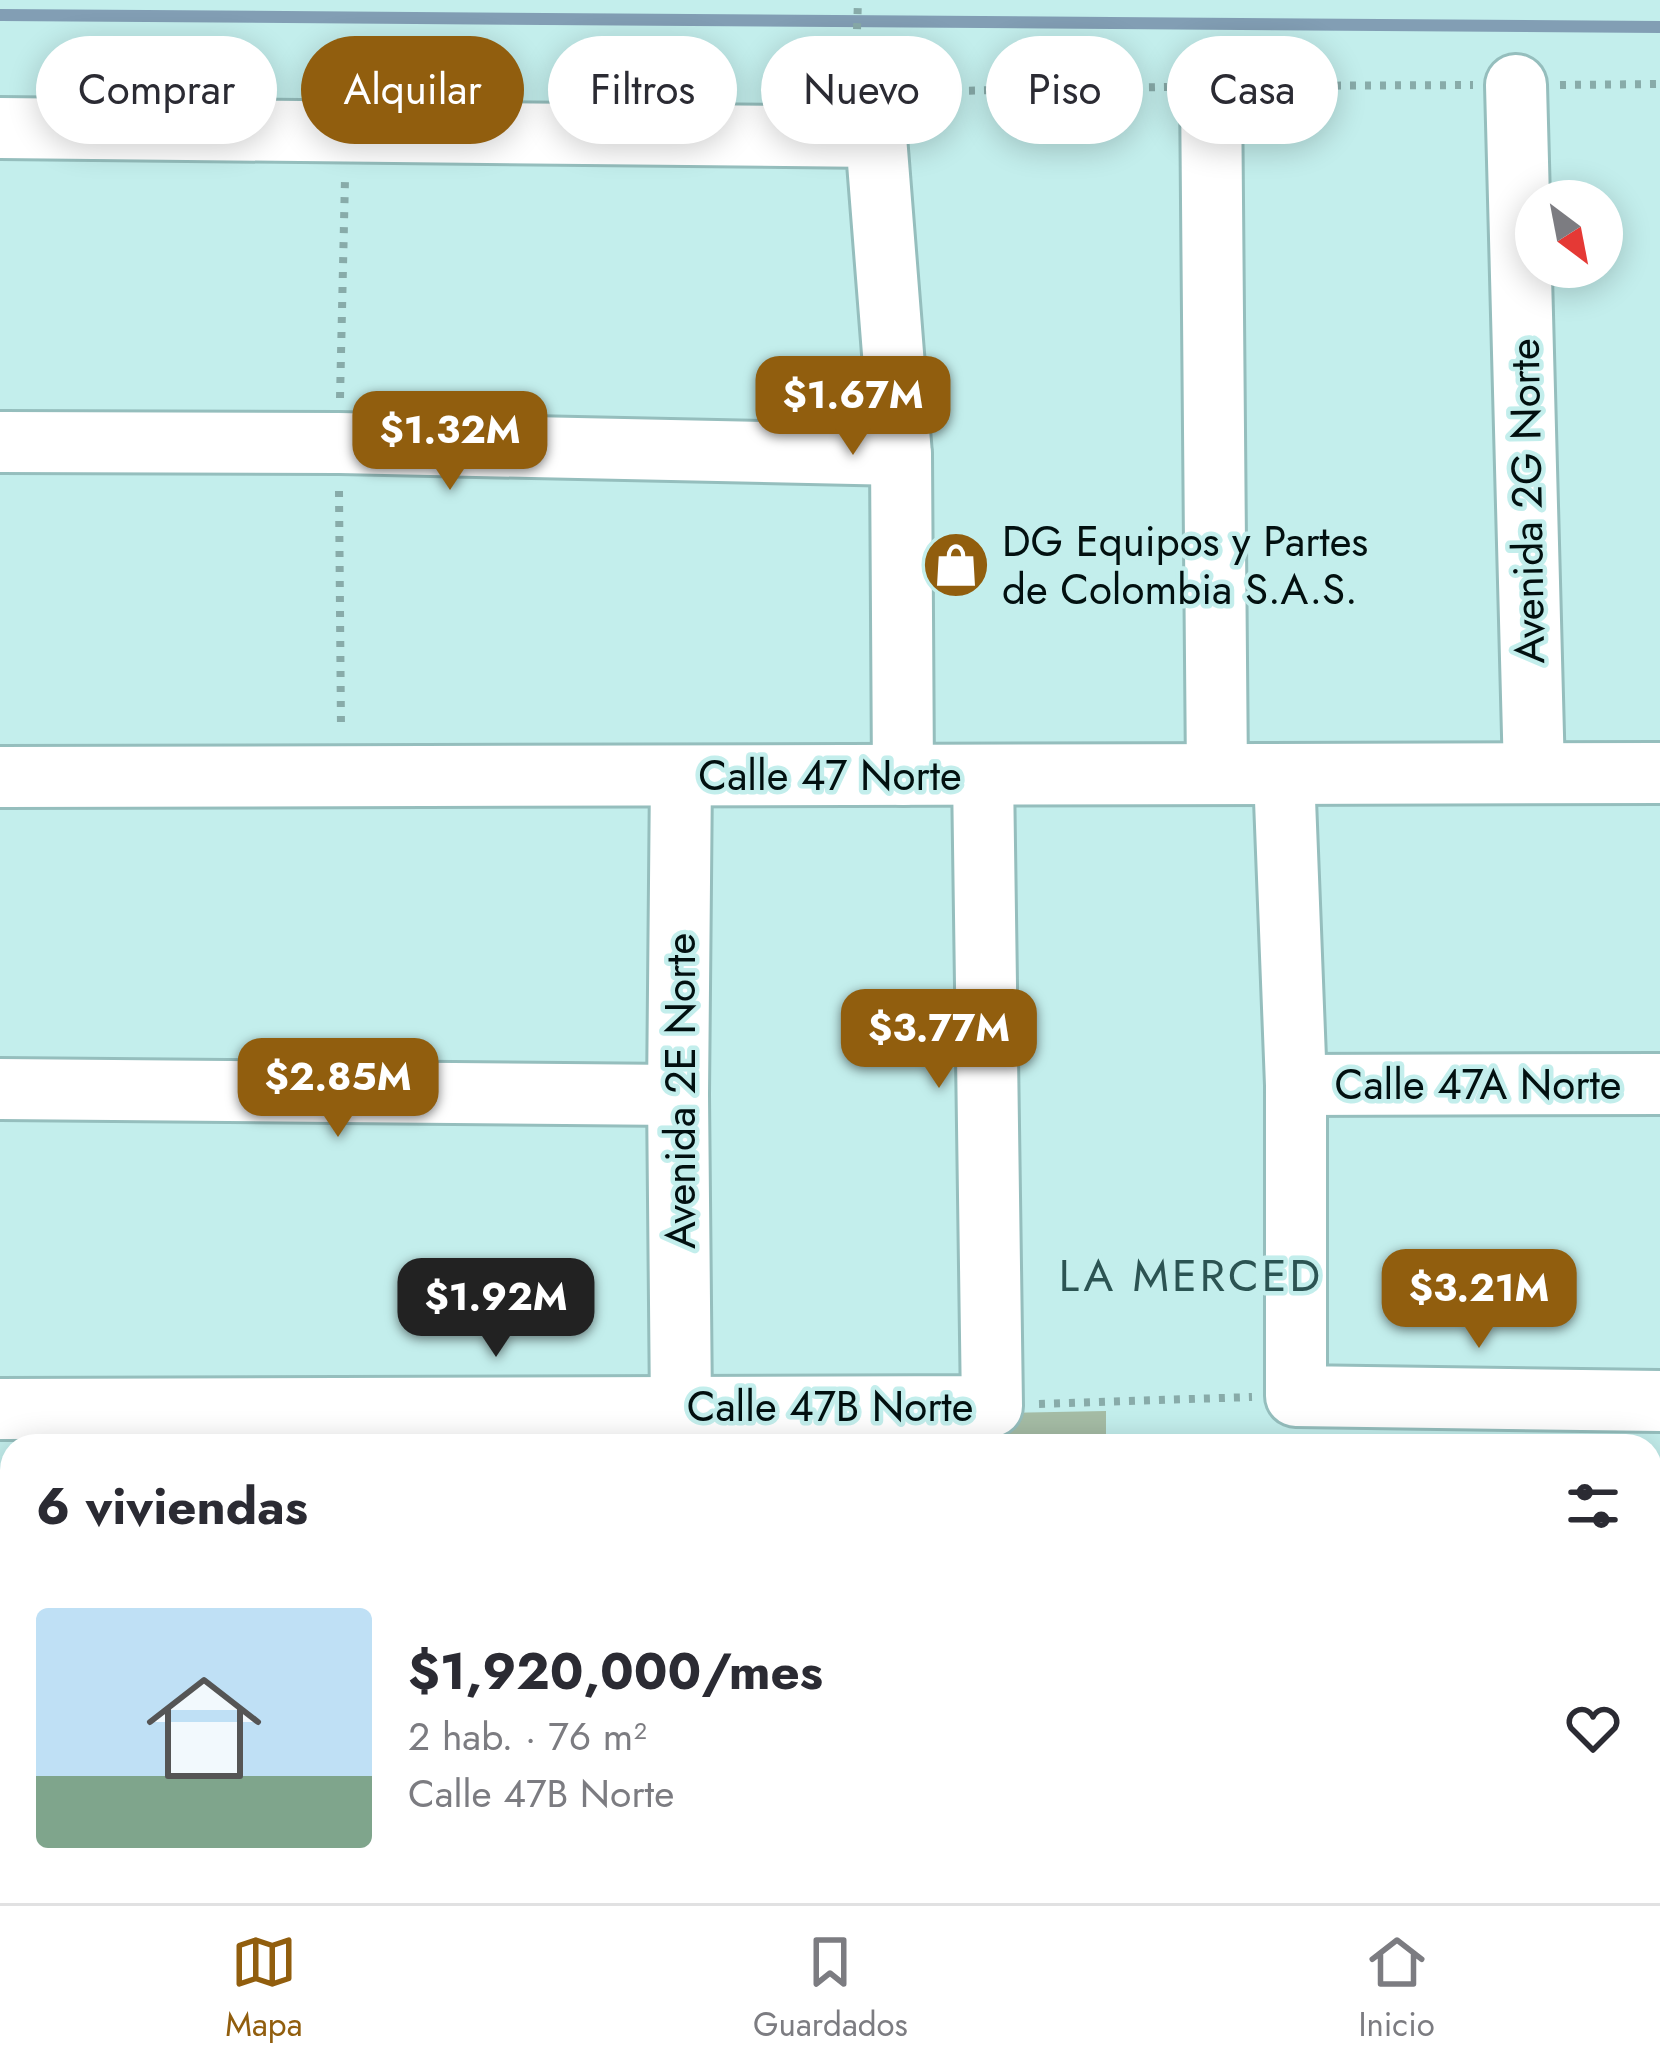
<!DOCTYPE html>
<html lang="es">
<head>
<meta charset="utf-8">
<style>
  :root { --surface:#fff; --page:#f2f2f3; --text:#2b2b33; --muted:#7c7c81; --line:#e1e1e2; --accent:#915e0e }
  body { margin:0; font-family:Jost,sans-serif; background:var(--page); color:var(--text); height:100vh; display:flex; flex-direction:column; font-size:45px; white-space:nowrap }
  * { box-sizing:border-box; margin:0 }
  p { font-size:39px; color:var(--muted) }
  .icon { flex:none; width:66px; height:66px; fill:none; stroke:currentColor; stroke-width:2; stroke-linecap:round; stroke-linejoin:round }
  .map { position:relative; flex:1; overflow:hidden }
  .details { position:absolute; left:0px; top:1434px; width:1662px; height:471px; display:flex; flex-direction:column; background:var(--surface); border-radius:36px 36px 0 0; box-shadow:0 6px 30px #0003 }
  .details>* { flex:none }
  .top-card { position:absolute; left:36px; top:36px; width:1590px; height:108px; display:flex; gap:24px }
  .needle { width:78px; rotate:148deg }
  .tools { position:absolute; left:1515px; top:180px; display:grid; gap:24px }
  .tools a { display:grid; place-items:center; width:108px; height:108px; border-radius:50%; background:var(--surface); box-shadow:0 6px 30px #0003; font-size:60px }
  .price { position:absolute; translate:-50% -102px; padding:0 27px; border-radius:24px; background:var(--accent); color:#fff; font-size:39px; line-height:78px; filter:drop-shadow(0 3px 6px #0008) }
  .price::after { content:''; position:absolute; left:50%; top:72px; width:36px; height:27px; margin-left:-18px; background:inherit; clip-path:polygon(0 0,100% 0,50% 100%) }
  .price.selected { background:#222; color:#fff }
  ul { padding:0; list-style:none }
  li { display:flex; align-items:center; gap:36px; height:300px; padding:0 36px }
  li+li { border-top:3px solid var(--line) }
  li span { display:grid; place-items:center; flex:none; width:336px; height:240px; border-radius:12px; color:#555 }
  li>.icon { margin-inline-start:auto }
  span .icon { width:144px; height:144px; fill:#fffc; stroke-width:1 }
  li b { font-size:51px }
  h2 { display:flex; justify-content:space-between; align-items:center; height:144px; padding:0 36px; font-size:51px }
  .tag { padding:0 42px; border-radius:54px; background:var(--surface); box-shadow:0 6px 30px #0003; font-size:42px; line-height:108px }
  .tag.selected { background:var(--accent); color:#fff }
  .tabs { display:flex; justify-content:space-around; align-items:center; height:168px; border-top:3px solid var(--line); background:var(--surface); font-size:33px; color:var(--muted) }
  .tabs a { display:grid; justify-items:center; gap:6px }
  .tabs .selected { color:var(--accent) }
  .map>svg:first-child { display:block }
  .green { fill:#a5bca5 }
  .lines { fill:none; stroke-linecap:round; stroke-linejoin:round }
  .stream { stroke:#829eb4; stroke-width:12 }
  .minor-casing { stroke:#95bebd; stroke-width:66 }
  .path { stroke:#88aba9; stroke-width:8; stroke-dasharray:6 9; stroke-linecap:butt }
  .minor { stroke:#fff; stroke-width:60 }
  .labels { text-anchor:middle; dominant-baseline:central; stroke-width:9; stroke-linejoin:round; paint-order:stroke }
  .street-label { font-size:42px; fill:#021010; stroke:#c3eeec }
  .poi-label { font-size:42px; fill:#021010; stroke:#c3eeec; text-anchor:start }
  .neighbourhood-label { font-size:45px; letter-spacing:3px; fill:#2c5453; stroke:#c3eeec }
</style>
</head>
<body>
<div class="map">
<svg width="1660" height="1903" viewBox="0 0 1660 1903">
  <rect width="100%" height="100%" fill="#c3eeec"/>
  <g class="green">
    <path d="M1106,1411V1446H783V1417Z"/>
    <rect x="781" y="1893" width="500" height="10"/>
  </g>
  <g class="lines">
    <path class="stream" d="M0,15L1660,27"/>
    <defs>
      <g id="minor">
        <path d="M1516,85L1534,773"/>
        <path d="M1211,86L1217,774"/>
        <path d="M0,128L876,137L901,455L903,775"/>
        <path d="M0,442L339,443L901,455"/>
        <path d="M1284,774L1296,1085V1396L1660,1401"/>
        <path d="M0,777L1660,773"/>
        <path d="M1296,1085L1660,1084"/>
        <path d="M0,1089L678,1095"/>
        <path d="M681,1407L678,1095L681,776"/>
        <path d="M0,1409L992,1406L983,775"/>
        <path d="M0,1712H12"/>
        <path d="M1650,1722H1660"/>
        <path d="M771,1893L772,1903"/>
        <path d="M1315,1903V1893"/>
      </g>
    </defs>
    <use href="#minor" class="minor-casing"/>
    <g class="path">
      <path d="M1560,85L1660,84"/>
      <path d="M1260,86L1473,85"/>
      <path d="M855,89L858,0"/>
      <path d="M894,92L1167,87"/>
      <path d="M340,398L345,179"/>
      <path d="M339,491L341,728"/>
      <path d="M1039,1404L1252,1397"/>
      <path d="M303,1893V1903"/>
    </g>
    <use href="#minor" class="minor"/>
  </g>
  <defs>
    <symbol id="shop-disc" viewBox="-11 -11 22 22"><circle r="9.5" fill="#915e0e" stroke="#c3eeec"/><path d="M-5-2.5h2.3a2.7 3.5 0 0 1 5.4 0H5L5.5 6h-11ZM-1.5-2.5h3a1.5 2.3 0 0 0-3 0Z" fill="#fff"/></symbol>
  </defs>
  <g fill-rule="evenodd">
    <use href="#shop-disc" x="918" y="527" width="76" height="76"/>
  </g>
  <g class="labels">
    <g class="street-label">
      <text transform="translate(1527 501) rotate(-91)">Avenida 2G Norte</text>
      <text x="830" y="775">Calle 47 Norte</text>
      <text x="1478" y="1084">Calle 47A Norte</text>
      <text transform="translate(680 1091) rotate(-90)">Avenida 2E Norte</text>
      <text x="830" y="1406">Calle 47B Norte</text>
    </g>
    <g class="poi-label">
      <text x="1002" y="541">DG Equipos y Partes<tspan x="1002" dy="48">de Colombia S.A.S.</tspan></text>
    </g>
    <g class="neighbourhood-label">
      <text x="1191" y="1275">LA MERCED</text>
    </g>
  </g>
</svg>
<div class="tools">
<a><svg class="needle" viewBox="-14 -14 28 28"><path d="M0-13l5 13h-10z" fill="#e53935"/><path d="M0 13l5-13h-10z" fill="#7c7c81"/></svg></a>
</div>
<b class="price" style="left:853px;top:458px">$1.67M</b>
<b class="price" style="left:450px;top:493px">$1.32M</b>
<b class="price" style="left:939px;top:1091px">$3.77M</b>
<b class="price" style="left:338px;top:1140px">$2.85M</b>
<b class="price" style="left:1479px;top:1351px">$3.21M</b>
<b class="price selected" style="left:496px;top:1360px">$1.92M</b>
<div class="top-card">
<a class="tag">Comprar</a>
<a class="tag selected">Alquilar</a>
<a class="tag">Filtros</a>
<a class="tag">Nuevo</a>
<a class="tag">Piso</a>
<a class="tag">Casa</a>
</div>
<section class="details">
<h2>6 viviendas<svg class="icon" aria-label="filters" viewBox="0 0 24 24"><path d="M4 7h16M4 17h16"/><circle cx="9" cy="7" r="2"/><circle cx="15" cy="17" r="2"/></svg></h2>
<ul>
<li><span style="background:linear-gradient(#bfe0f5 70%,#7fa58c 0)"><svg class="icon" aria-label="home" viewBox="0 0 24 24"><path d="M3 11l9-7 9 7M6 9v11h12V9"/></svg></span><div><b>$1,920,000/mes</b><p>2 hab. · 76 m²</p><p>Calle 47B Norte</p></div><svg class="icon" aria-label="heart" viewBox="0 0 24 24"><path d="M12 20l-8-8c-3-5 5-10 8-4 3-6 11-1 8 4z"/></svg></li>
</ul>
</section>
</div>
<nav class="tabs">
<a class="selected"><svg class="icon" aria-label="map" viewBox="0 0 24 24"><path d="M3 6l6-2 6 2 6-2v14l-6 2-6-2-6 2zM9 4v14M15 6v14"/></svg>Mapa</a>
<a><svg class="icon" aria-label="saved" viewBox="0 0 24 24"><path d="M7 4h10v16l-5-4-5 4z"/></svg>Guardados</a>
<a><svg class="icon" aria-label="home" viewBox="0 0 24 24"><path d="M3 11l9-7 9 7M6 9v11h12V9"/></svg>Inicio</a>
</nav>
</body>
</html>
